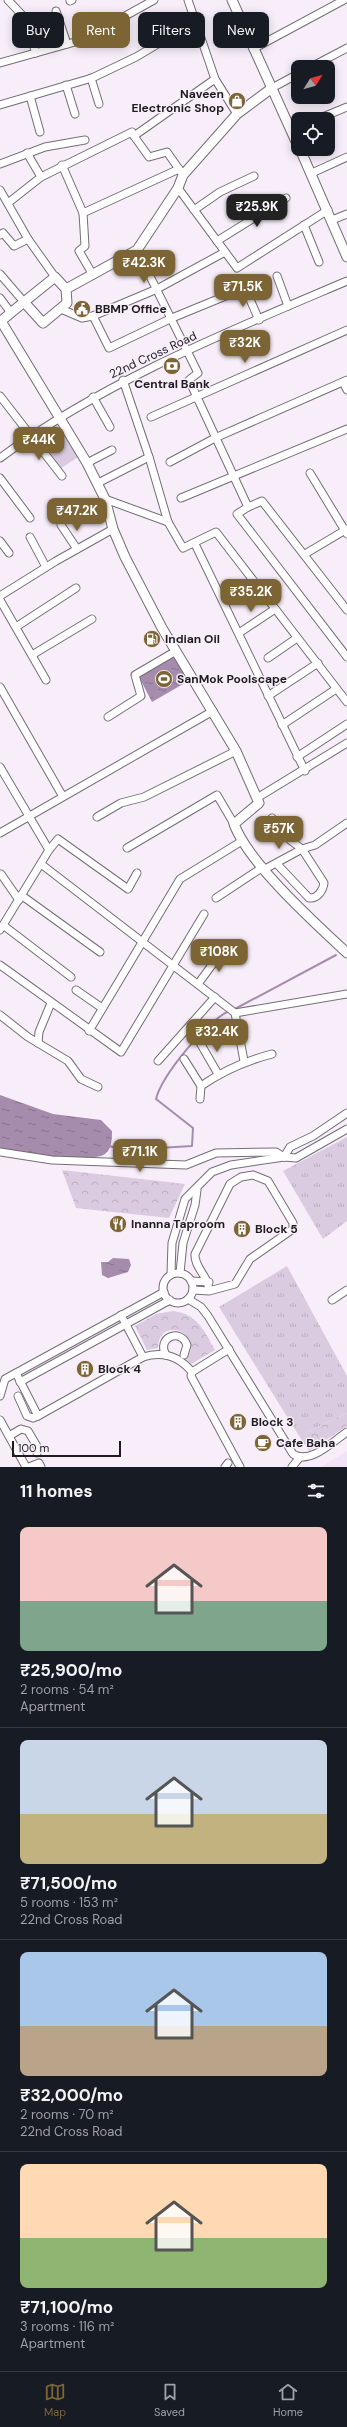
<!DOCTYPE html>
<html lang="en">
<head>
<meta charset="utf-8">
<style>
  :root { --surface:#171b24; --page:#20242c; --text:#f1f3f6; --muted:#9ea1a6; --line:#363941; --accent:#7c6434 }
  body { margin:0; font-family:"DM Sans",sans-serif; background:var(--page); color:var(--text); height:100vh; display:flex; flex-direction:column; font-size:15px; white-space:nowrap }
  * { box-sizing:border-box; margin:0 }
  p { font-size:13px; color:var(--muted) }
  .icon { flex:none; width:22px; height:22px; fill:none; stroke:currentColor; stroke-width:2; stroke-linecap:round; stroke-linejoin:round }
  .map { position:relative; height:1467px; overflow:hidden }
  .sheet { display:flex; flex-direction:column; background:var(--surface); flex:1 }
  .sheet>* { flex:none }
  .guide { position:absolute; left:12px; top:12px; width:323px; height:36px; display:flex; gap:8px }
  .needle { width:26px; rotate:53deg }
  .controls { position:absolute; left:291px; top:60px; display:grid; gap:8px }
  .controls a { display:grid; place-items:center; width:44px; height:44px; border-radius:8px; background:var(--surface); box-shadow:0 2px 10px #0003; font-size:20px }
  .scale { position:absolute; left:12px; bottom:10px; width:109px; box-sizing:border-box; padding-left:4px; border:2px solid #1f1c20; border-top:0; font-size:11px; line-height:14px; white-space:nowrap; color:#1f1c20; -webkit-text-stroke:3px #f7eefa; paint-order:stroke }
  .price { position:absolute; translate:-50% -34px; padding:0 9px; border-radius:8px; background:var(--accent); color:#fff; font-size:13px; line-height:26px; filter:drop-shadow(0 1px 2px #0008) }
  .price::after { content:''; position:absolute; left:50%; top:24px; width:12px; height:9px; margin-left:-6px; background:inherit; clip-path:polygon(0 0,100% 0,50% 100%) }
  .price.selected { background:#222; color:#fff }
  ul { padding:0; list-style:none }
  li { display:grid; align-content:center; gap:8px; height:212px; padding:0 20px }
  li+li { border-top:1px solid var(--line) }
  li span { display:grid; place-items:center; height:124px; border-radius:8px; color:#555 }
  li>.icon { margin-inline-start:auto }
  span .icon { width:72px; height:72px; fill:#fffc; stroke-width:1 }
  li b { font-size:17px }
  h2 { display:flex; justify-content:space-between; align-items:center; height:48px; padding:0 20px; font-size:17px }
  .tag { padding:0 14px; border-radius:8px; background:var(--surface); box-shadow:0 2px 10px #0003; font-size:14px; line-height:36px }
  .tag.selected { background:var(--accent); color:#fff }
  .tabs { display:flex; justify-content:space-around; align-items:center; height:56px; border-top:1px solid var(--line); background:var(--surface); font-size:11px; color:var(--muted) }
  .tabs a { display:grid; justify-items:center; gap:2px }
  .tabs .selected { color:var(--accent) }
  .map>svg:first-child { display:block }
  .built { fill:#f1e3f6 }
  .grass { fill:url(#grass-tufts) }
  .park { fill:url(#park-crowns) }
  .garden { fill:#dbcbe0 }
  .water { fill:url(#water-ripples) }
  .lines { fill:none; stroke-linecap:round; stroke-linejoin:round }
  .stream { stroke:#a58cad; stroke-width:2 }
  .minor-casing { stroke:#756d78; stroke-width:9 }
  .tertiary-casing { stroke:#756d78; stroke-width:11 }
  .secondary-casing { stroke:#756d78; stroke-width:12 }
  .minor { stroke:#fff; stroke-width:7 }
  .tertiary { stroke:#fff; stroke-width:9 }
  .secondary { stroke:#fff; stroke-width:10 }
  .labels { text-anchor:middle; dominant-baseline:central; stroke-width:3; stroke-linejoin:round; paint-order:stroke }
  .poi-label { font-size:12px; font-weight:bold; fill:#1f1c20; stroke:#f7eefa; text-anchor:start }
  .street-label { font-size:12px; fill:#1f1c20; stroke:#f7eefa }
</style>
</head>
<body>
<div class="map">
<svg width="347" height="1467" viewBox="0 0 347 1467">
  <defs>
    <pattern id="grass-tufts" width="24" height="20" patternUnits="userSpaceOnUse"><rect width="24" height="20" fill="#dbcbe0"/><path d="M3 7l-1-3M5 7V3M7 7l1-3M15 17l-1-3M17 17v-4M19 17l1-3" fill="none" stroke="#bcaec0"/></pattern>
    <pattern id="park-crowns" width="20" height="18" patternUnits="userSpaceOnUse"><rect width="20" height="18" fill="#dbcbe0"/><path d="M2 6a3 3 0 1 1 6 0M12 15a3 3 0 1 1 6 0" fill="none" stroke="#bcaec0"/></pattern>
    <pattern id="water-ripples" width="26" height="14" patternUnits="userSpaceOnUse"><rect width="26" height="14" fill="#a58cad"/><path d="M2 4q2-2 4 0t4 0M15 11q2-2 4 0t4 0" fill="none" stroke="#86728c"/></pattern>
  </defs>
  <rect width="100%" height="100%" fill="#f7eefa"/>
  <path class="built" d="M347,1451V1467H321Z"/>
  <g class="grass">
    <path d="M347,1137V1221L323,1239L283,1171Z"/>
    <path d="M287,1266L347,1376V1413L299,1436L219,1307Z"/>
  </g>
  <g class="park">
    <path d="M62,1170L185,1184L169,1218L76,1208Z"/>
    <path d="M173,1311C198,1314 204,1331 215,1350L191,1364L186,1359C207,1333 158,1315 158,1348L147,1350L135,1326L156,1314Z"/>
    <path d="M347,1413V1426L309,1451L299,1436Z"/>
  </g>
  <path class="garden" d="M56,424L78,457L60,469L38,437Z"/>
  <g class="water">
    <path d="M174,654L190,680L152,702L139,677Z"/>
    <path d="M0,1095L53,1114L101,1120L112,1131C112,1138 112,1149 105,1154C91,1164 18,1153 0,1149Z"/>
    <path d="M113,1258L129,1259L131,1265L128,1272L108,1278L102,1275L101,1262H108Z"/>
  </g>
  <g class="lines">
    <g class="stream">
      <path d="M233,1010L336,955"/>
      <path d="M109,1146L125,1150L192,1146L193,1128L156,1099C162,1075 206,1022 229,1011"/>
    </g>
    <defs>
      <g id="minor">
        <path d="M8,0L23,16L36,53"/>
        <path d="M188,0L215,79L237,114"/>
        <path d="M70,1L72,0"/>
        <path d="M56,11L67,44"/>
        <path d="M253,49L344,0"/>
        <path d="M0,63L82,40L154,0"/>
        <path d="M311,67L347,48"/>
        <path d="M91,78L99,104"/>
        <path d="M66,85L75,114"/>
        <path d="M272,88L298,74"/>
        <path d="M30,96L40,132"/>
        <path d="M0,105L92,78L136,57L195,22"/>
        <path d="M318,119L347,107"/>
        <path d="M134,136L149,157L167,152L181,172"/>
        <path d="M27,153L41,177L132,132L134,136L215,79"/>
        <path d="M0,164L45,147L85,140"/>
        <path d="M62,165L83,213L179,169"/>
        <path d="M312,173L347,157"/>
        <path d="M178,188L237,268L328,210"/>
        <path d="M0,190L28,239L55,277"/>
        <path d="M8,203L41,177"/>
        <path d="M194,210L220,192L254,176"/>
        <path d="M83,213L85,246L79,251L93,275"/>
        <path d="M332,220L347,214"/>
        <path d="M304,225L319,262"/>
        <path d="M0,235L3,233L14,246L28,239"/>
        <path d="M217,241L286,198"/>
        <path d="M137,250L198,373L189,380L248,507L262,501L347,610"/>
        <path d="M0,274L24,302"/>
        <path d="M277,276L288,306"/>
        <path d="M0,298L11,313"/>
        <path d="M61,309L82,318L93,316L157,289L225,252"/>
        <path d="M93,316L109,348L172,318L245,288L259,320"/>
        <path d="M123,380L149,457L168,522L183,548L216,532L347,702"/>
        <path d="M343,382L347,390"/>
        <path d="M0,396L62,476"/>
        <path d="M93,397L110,427"/>
        <path d="M151,417L347,330"/>
        <path d="M0,458C105,381 227,332 347,281"/>
        <path d="M170,462L215,438L347,380"/>
        <path d="M87,463L112,450"/>
        <path d="M310,473L347,534"/>
        <path d="M0,478L30,518"/>
        <path d="M98,483L149,457"/>
        <path d="M181,498L347,429"/>
        <path d="M105,499L168,522"/>
        <path d="M248,507L237,514L347,657"/>
        <path d="M61,525L77,549"/>
        <path d="M30,537L46,567"/>
        <path d="M0,541L9,553"/>
        <path d="M195,544L305,771"/>
        <path d="M305,554L347,529"/>
        <path d="M0,596L56,561L113,529"/>
        <path d="M0,600L46,680"/>
        <path d="M16,627L76,588"/>
        <path d="M239,633L275,609"/>
        <path d="M32,655L92,619"/>
        <path d="M268,658L297,638"/>
        <path d="M0,687L62,795"/>
        <path d="M268,696L318,663"/>
        <path d="M108,717L141,696L135,675L176,651"/>
        <path d="M282,725L336,689"/>
        <path d="M297,757L347,724"/>
        <path d="M0,767L49,850L0,930"/>
        <path d="M257,798L347,743"/>
        <path d="M97,817L121,803L144,797L236,751"/>
        <path d="M272,818L290,840L302,849L315,845L347,823"/>
        <path d="M0,833L213,711"/>
        <path d="M127,848L217,795L234,824"/>
        <path d="M49,850L58,839L128,889L137,873"/>
        <path d="M41,864L235,1013L244,1061"/>
        <path d="M265,869L302,849L324,883C323,891 317,899 309,898L276,863"/>
        <path d="M1,874L19,900"/>
        <path d="M21,895L100,952"/>
        <path d="M216,898L263,867"/>
        <path d="M3,925L71,977"/>
        <path d="M0,965L121,1052L204,914"/>
        <path d="M198,984L223,950"/>
        <path d="M76,990L102,1008"/>
        <path d="M235,1013L347,994"/>
        <path d="M0,1015L28,1037L68,1061L81,1079L98,1087"/>
        <path d="M89,1031L180,879L242,841"/>
        <path d="M199,1041L218,1074"/>
        <path d="M38,1043L39,1032L51,1003"/>
        <path d="M184,1059L201,1086"/>
        <path d="M158,1061L215,997"/>
        <path d="M200,1099L201,1086C224,1070 245,1061 272,1054"/>
        <path d="M0,1152L52,1160L186,1165L216,1153L276,1152L284,1157"/>
        <path d="M284,1157L290,1147L313,1136L347,1113"/>
        <path d="M180,1273L183,1243L195,1205L197,1190"/>
        <circle cx="178" cy="1288" r="15"/>
        <path d="M171,1274L172,1243L185,1199L212,1172L231,1165L284,1157L296,1158L347,1129"/>
        <path d="M191,1281L209,1282"/>
        <path d="M193,1290L209,1291C209,1276 194,1268 195,1254L230,1184L241,1177L253,1175L268,1181L293,1223V1229L250,1259L235,1284L209,1291"/>
        <path d="M188,1299L201,1307L208,1316L293,1454C310,1465 332,1442 347,1432"/>
        <path d="M332,1300L347,1290"/>
        <path d="M229,1349L192,1372L191,1376L240,1467"/>
        <path d="M166,1355C156,1338 180,1327 187,1345L184,1355"/>
        <path d="M143,1357C162,1351 179,1356 192,1372"/>
        <path d="M16,1373L38,1416L143,1357L121,1315"/>
        <path d="M20,1382L170,1300"/>
        <path d="M0,1396L5,1379L164,1292"/>
        <path d="M18,1396L27,1416L33,1418L38,1416"/>
        <path d="M0,1420L26,1467"/>
        <path d="M9,1436L21,1429L28,1431L38,1448L37,1453"/>
        <path d="M29,1467L39,1463L41,1467"/>
        <path d="M225,1467L228,1463"/>
        <path d="M292,1467L300,1457"/>
      </g>
      <g id="tertiary">
        <path d="M232,0L298,146"/>
        <path d="M300,149L347,257"/>
        <path d="M66,289L67,303L43,323L24,302L55,277L66,289L137,250L178,188L183,175L237,114L272,88"/>
        <path d="M24,302L1,321L87,463L105,499L113,529L125,557L162,628L236,751L259,803L234,824C249,864 315,923 347,953"/>
      </g>
      <path id="secondary" d="M0,322L1,321"/>
    </defs>
    <use href="#minor" class="minor-casing"/>
    <use href="#tertiary" class="tertiary-casing"/>
    <use href="#secondary" class="secondary-casing"/>
    <use href="#minor" class="minor"/>
    <use href="#tertiary" class="tertiary"/>
    <use href="#secondary" class="secondary"/>
  </g>
  <defs>
    <symbol id="shop-disc" viewBox="-11 -11 22 22"><circle r="9.5" fill="#7c6434" stroke="#f7eefa"/><path d="M-5-2.5h2.3a2.7 3.5 0 0 1 5.4 0H5L5.5 6h-11ZM-1.5-2.5h3a1.5 2.3 0 0 0-3 0Z" fill="#fff"/></symbol>
    <symbol id="civic-disc" viewBox="-11 -11 22 22"><circle r="9.5" fill="#7c6434" stroke="#f7eefa"/><path d="M-.6-6.5H3V-4.5H.6V-3L4-1V1h2V6H-6V1h2V-1L-.6-3ZM-1.2 2.5V6h2.4V2.5Z" fill="#fff"/></symbol>
    <symbol id="bank-disc" viewBox="-11 -11 22 22"><circle r="9.5" fill="#7c6434" stroke="#f7eefa"/><path d="M-6-4H6V4H-6ZM0-2.3a2.3 2.3 0 1 0 0 4.6a2.3 2.3 0 1 0 0-4.6Z" fill="#fff"/></symbol>
    <symbol id="fuel-disc" viewBox="-11 -11 22 22"><circle r="9.5" fill="#7c6434" stroke="#f7eefa"/><path d="M-5.5-6h7V0h2V4h1.3V-2.5L3-4.5l.8-.8L6-3V5H2.5V1h-1V6h-7ZM-4.2-4.7v3.2H.2V-4.7Z" fill="#fff"/></symbol>
    <symbol id="stadium-disc" viewBox="-11 -11 22 22"><circle r="9.5" fill="#7c6434" stroke="#f7eefa"/><path d="M0-5a6.5 5 0 1 0 0 10a6.5 5 0 1 0 0-10ZM-3.5-1.8h7v3.6h-7Z" fill="#fff"/></symbol>
    <symbol id="restaurant-disc" viewBox="-11 -11 22 22"><circle r="9.5" fill="#7c6434" stroke="#f7eefa"/><path d="M-5-6h1v4h1v-4h1v4h1v-4h1v5L-1.5 .5V6h-2V.5L-5-1ZM5-6V6H3V1.5H1.5Q1.5-4 5-6Z" fill="#fff"/></symbol>
    <symbol id="building-disc" viewBox="-11 -11 22 22"><circle r="9.5" fill="#7c6434" stroke="#f7eefa"/><path d="M-4-6H4V6H1V3H-1V6H-4ZM-2.5-4.3h1.7v1.8h-1.7ZM.8-4.3h1.7v1.8H.8ZM-2.5-1h1.7V.8h-1.7ZM.8-1h1.7V.8H.8Z" fill="#fff"/></symbol>
    <symbol id="cafe-disc" viewBox="-11 -11 22 22"><circle r="9.5" fill="#7c6434" stroke="#f7eefa"/><path d="M-5.5-4.5H6V0H3Q3 3.5 0 3.5H-2.5Q-5.5 3.5-5.5 0ZM3-3.2v2h1.7v-2ZM-6 4.5H4V6H-6Z" fill="#fff"/></symbol>
  </defs>
  <g fill-rule="evenodd">
    <use href="#shop-disc" x="227" y="91" width="20" height="20"/>
    <use href="#civic-disc" x="72" y="299" width="20" height="20"/>
    <use href="#bank-disc" x="162" y="356" width="20" height="20"/>
    <use href="#fuel-disc" x="142" y="629" width="20" height="20"/>
    <use href="#stadium-disc" x="154" y="669" width="20" height="20"/>
    <use href="#restaurant-disc" x="108" y="1214" width="20" height="20"/>
    <use href="#building-disc" x="232" y="1219" width="20" height="20"/>
    <use href="#building-disc" x="75" y="1359" width="20" height="20"/>
    <use href="#building-disc" x="228" y="1412" width="20" height="20"/>
    <use href="#cafe-disc" x="253" y="1433" width="20" height="20"/>
  </g>
  <g class="labels">
    <g class="poi-label">
      <text x="224" y="94" text-anchor="end">Naveen<tspan x="224" dy="14">Electronic Shop</tspan></text>
      <text x="95" y="309">BBMP Office</text>
      <text x="172" y="384" text-anchor="middle">Central Bank</text>
      <text x="165" y="639">Indian Oil</text>
      <text x="177" y="679">SanMok Poolscape</text>
      <text x="131" y="1224">Inanna Taproom</text>
      <text x="255" y="1229">Block 5</text>
      <text x="98" y="1369">Block 4</text>
      <text x="251" y="1422">Block 3</text>
      <text x="276" y="1443">Cafe Baha</text>
    </g>
    <g class="street-label">
      <text transform="translate(153 355) rotate(-25)">22nd Cross Road</text>
    </g>
  </g>
</svg>
<div class="controls">
<a><svg class="needle" viewBox="-14 -14 28 28"><path d="M0-13l5 13h-10z" fill="#e53935"/><path d="M0 13l5-13h-10z" fill="#9ea1a6"/></svg></a>
<a><svg class="icon" aria-label="locate" viewBox="0 0 24 24"><circle cx="12" cy="12" r="6"/><path d="M12 2v4M12 18v4M2 12h4M18 12h4"/></svg></a>
</div>
<div class="scale">100 m</div>
<b class="price selected" style="left:257px;top:228px">₹25.9K</b>
<b class="price" style="left:144px;top:284px">₹42.3K</b>
<b class="price" style="left:243px;top:308px">₹71.5K</b>
<b class="price" style="left:245px;top:364px">₹32K</b>
<b class="price" style="left:39px;top:461px">₹44K</b>
<b class="price" style="left:77px;top:532px">₹47.2K</b>
<b class="price" style="left:251px;top:613px">₹35.2K</b>
<b class="price" style="left:279px;top:850px">₹57K</b>
<b class="price" style="left:219px;top:973px">₹108K</b>
<b class="price" style="left:217px;top:1053px">₹32.4K</b>
<b class="price" style="left:140px;top:1173px">₹71.1K</b>
<div class="guide">
<a class="tag">Buy</a>
<a class="tag selected">Rent</a>
<a class="tag">Filters</a>
<a class="tag">New</a>
</div>
</div>
<section class="sheet">
<h2>11 homes<svg class="icon" aria-label="filters" viewBox="0 0 24 24"><path d="M4 7h16M4 17h16"/><circle cx="9" cy="7" r="2"/><circle cx="15" cy="17" r="2"/></svg></h2>
<ul>
<li><span style="background:linear-gradient(#f6c9c9 60%,#7fa58c 0)"><svg class="icon" aria-label="home" viewBox="0 0 24 24"><path d="M3 11l9-7 9 7M6 9v11h12V9"/></svg></span><div><b>₹25,900/mo</b><p>2 rooms · 54 m²</p><p>Apartment</p></div></li>
<li><span style="background:linear-gradient(#c9d6e8 60%,#c2b280 0)"><svg class="icon" aria-label="home" viewBox="0 0 24 24"><path d="M3 11l9-7 9 7M6 9v11h12V9"/></svg></span><div><b>₹71,500/mo</b><p>5 rooms · 153 m²</p><p>22nd Cross Road</p></div></li>
<li><span style="background:linear-gradient(#a9c7e8 60%,#b9a48a 0)"><svg class="icon" aria-label="home" viewBox="0 0 24 24"><path d="M3 11l9-7 9 7M6 9v11h12V9"/></svg></span><div><b>₹32,000/mo</b><p>2 rooms · 70 m²</p><p>22nd Cross Road</p></div></li>
<li><span style="background:linear-gradient(#ffd9b3 60%,#8fb573 0)"><svg class="icon" aria-label="home" viewBox="0 0 24 24"><path d="M3 11l9-7 9 7M6 9v11h12V9"/></svg></span><div><b>₹71,100/mo</b><p>3 rooms · 116 m²</p><p>Apartment</p></div></li>
</ul>
</section>
<nav class="tabs">
<a class="selected"><svg class="icon" aria-label="map" viewBox="0 0 24 24"><path d="M3 6l6-2 6 2 6-2v14l-6 2-6-2-6 2zM9 4v14M15 6v14"/></svg>Map</a>
<a><svg class="icon" aria-label="saved" viewBox="0 0 24 24"><path d="M7 4h10v16l-5-4-5 4z"/></svg>Saved</a>
<a><svg class="icon" aria-label="home" viewBox="0 0 24 24"><path d="M3 11l9-7 9 7M6 9v11h12V9"/></svg>Home</a>
</nav>
</body>
</html>
